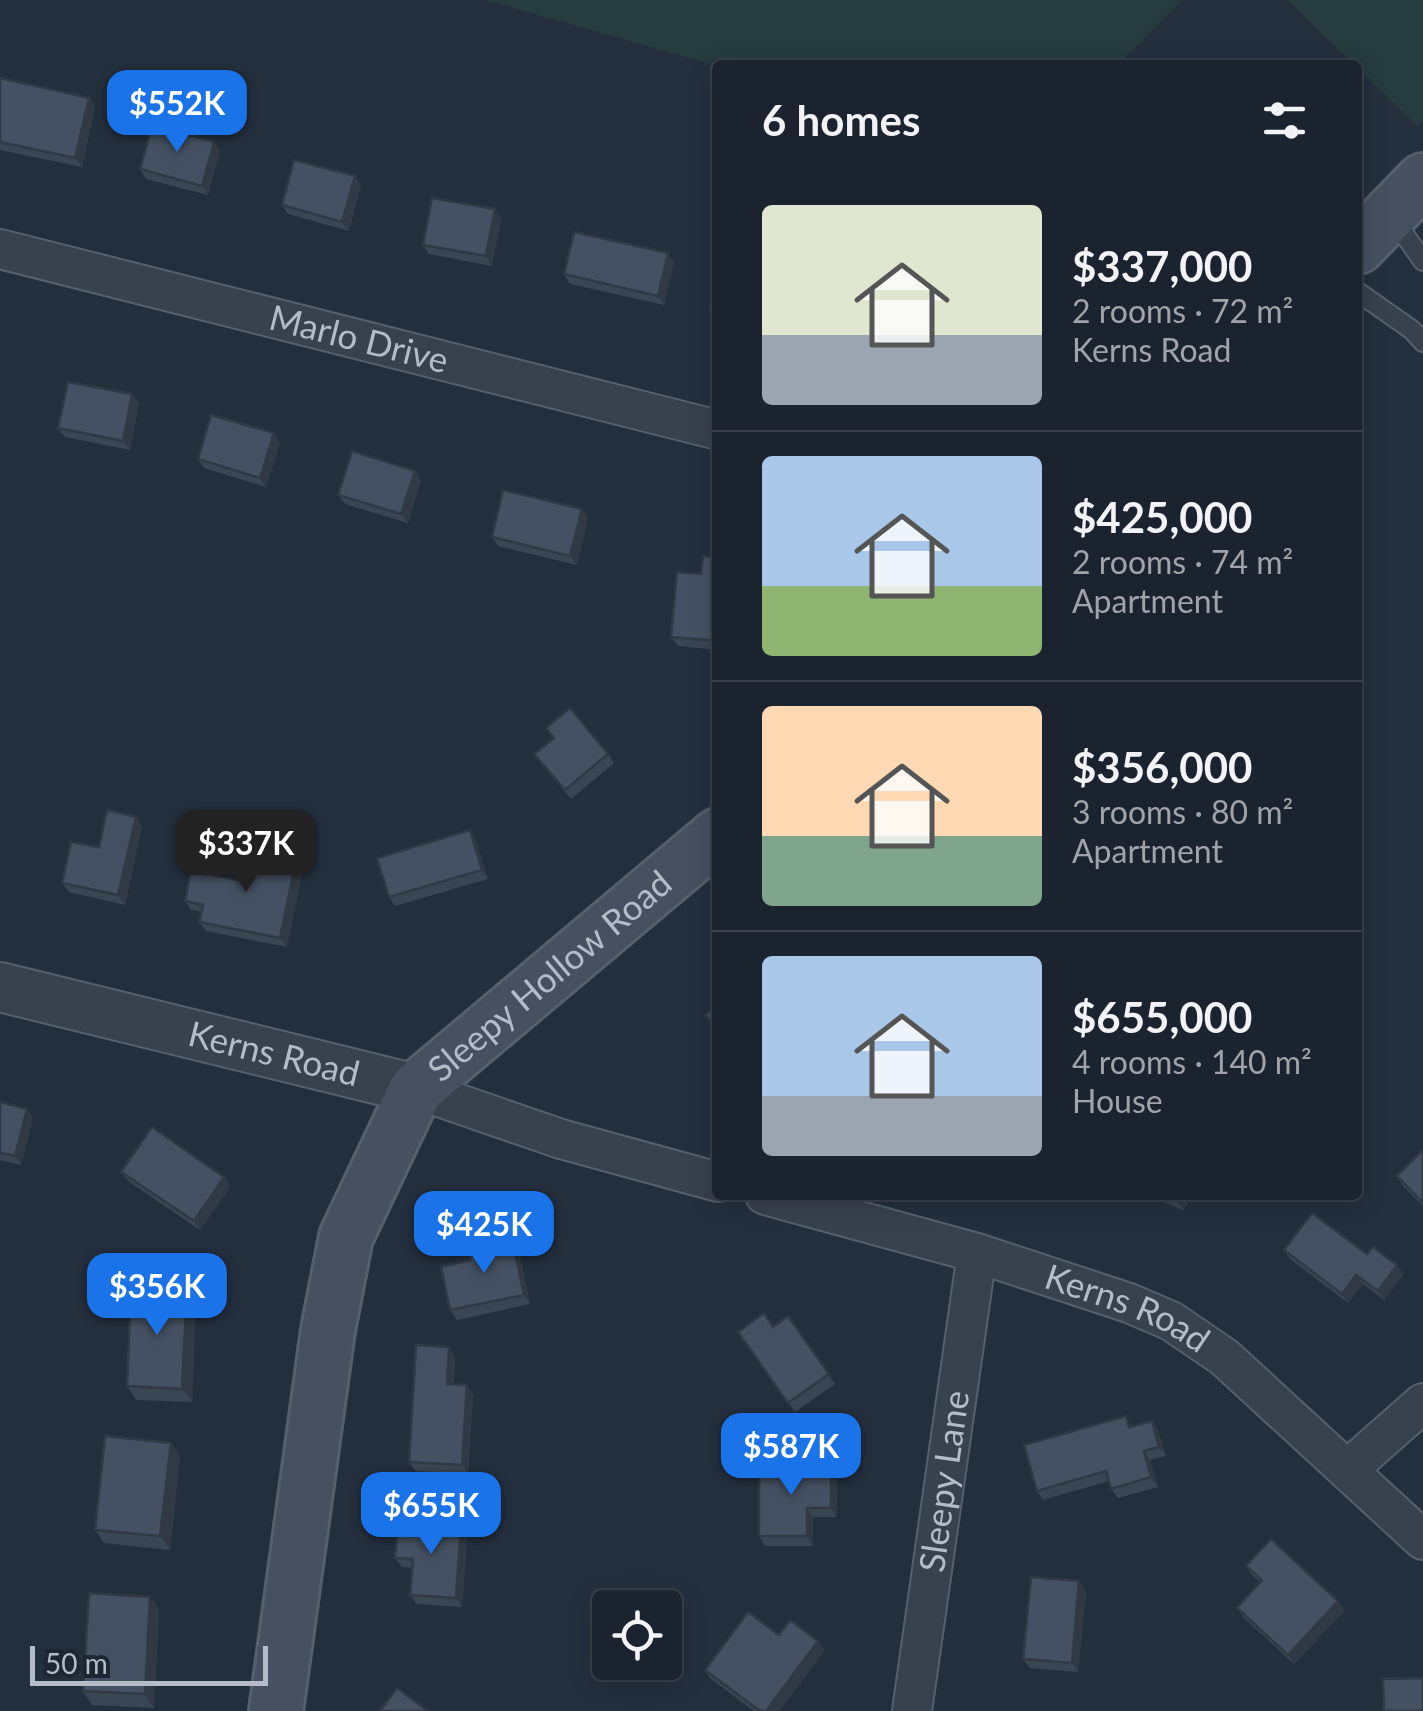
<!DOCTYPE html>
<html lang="en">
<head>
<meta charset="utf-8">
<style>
	body { margin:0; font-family:Lato,sans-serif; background:#242b36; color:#f1f3f6; height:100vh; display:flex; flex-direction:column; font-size:38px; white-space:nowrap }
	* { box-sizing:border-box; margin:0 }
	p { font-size:32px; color:#a0a4aa }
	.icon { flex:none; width:55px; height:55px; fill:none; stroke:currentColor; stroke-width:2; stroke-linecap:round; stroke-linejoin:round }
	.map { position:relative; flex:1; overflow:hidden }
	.details { position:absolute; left:712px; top:60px; width:650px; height:1140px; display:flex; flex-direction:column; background:#1b232e; border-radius:10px; box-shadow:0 5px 25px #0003,0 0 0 2px #39404a }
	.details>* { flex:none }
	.fabs { position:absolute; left:592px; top:1590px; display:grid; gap:20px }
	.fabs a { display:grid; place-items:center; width:90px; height:90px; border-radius:10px; background:#1b232e; box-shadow:0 5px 25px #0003,0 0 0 2px #39404a; font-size:50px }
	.scale { position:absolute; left:30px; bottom:25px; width:238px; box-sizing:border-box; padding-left:10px; border:5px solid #b4bcc9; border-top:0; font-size:28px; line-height:35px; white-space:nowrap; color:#b4bcc9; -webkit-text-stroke:8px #1d2633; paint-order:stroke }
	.price { position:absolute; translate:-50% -85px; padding:0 22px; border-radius:20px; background:#1a73e8; color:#fff; font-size:32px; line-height:65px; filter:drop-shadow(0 2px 5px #0008) }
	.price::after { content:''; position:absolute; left:50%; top:60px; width:30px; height:22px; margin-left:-15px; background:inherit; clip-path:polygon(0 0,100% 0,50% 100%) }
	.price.selected { background:#222; color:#fff }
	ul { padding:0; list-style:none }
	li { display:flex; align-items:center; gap:30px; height:250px; padding:0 50px }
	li+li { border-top:2px solid #39404a }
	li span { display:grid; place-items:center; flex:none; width:280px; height:200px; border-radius:10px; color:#555 }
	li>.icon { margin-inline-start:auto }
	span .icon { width:120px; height:120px; fill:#fffc; stroke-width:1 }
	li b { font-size:42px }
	h2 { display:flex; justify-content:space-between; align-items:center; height:120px; padding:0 50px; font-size:42px }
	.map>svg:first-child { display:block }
	.green { fill:#263c3f }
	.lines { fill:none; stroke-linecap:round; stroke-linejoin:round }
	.service-casing { stroke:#565f6c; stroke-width:22 }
	.minor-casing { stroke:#565f6c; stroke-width:42 }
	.tertiary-casing { stroke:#565f6c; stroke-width:52 }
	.secondary-casing { stroke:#565f6c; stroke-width:58 }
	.service { stroke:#38414e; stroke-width:18 }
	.minor { stroke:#38414e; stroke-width:38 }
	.tertiary { stroke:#38414e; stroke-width:48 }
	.secondary { stroke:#465061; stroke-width:52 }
	.wall { fill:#3b4654 }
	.shaded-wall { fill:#303945 }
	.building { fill:#455162; stroke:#303945; stroke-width:2.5 }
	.labels { text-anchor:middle; stroke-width:8; stroke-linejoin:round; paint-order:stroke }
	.street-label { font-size:35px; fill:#b4bcc9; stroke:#1d2633 }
</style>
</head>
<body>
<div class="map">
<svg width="1423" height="1711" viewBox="0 0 1423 1711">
	<rect width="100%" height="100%" fill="#242f3e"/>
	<g class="green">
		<path d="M485,0H1182L1117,65L717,66Z"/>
		<path d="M1288,0H1423V121L1418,127Z"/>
	</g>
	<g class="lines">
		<defs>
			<g id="service">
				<path d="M1392,217L1423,261"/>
				<path d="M1358,292L1412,330L1423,342"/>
			</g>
			<g id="minor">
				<path id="s1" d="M0,249L718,430"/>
				<path d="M416,1089L561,1139L718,1182"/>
				<path id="s2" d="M765,1195L977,1253L1129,1303L1171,1321L1224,1357L1423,1540"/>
				<path d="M1347,1470L1423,1403"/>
				<path id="s3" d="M912,1711L977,1253"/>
			</g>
			<g id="tertiary">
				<path id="s4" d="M0,987L416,1089"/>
			</g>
			<g id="secondary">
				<path d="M1358,247L1423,180"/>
				<path id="s5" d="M276,1711L328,1330L346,1237L416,1089L718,835"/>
			</g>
		</defs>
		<use href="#service" class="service-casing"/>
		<use href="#minor" class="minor-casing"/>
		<use href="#tertiary" class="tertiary-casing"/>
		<use href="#secondary" class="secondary-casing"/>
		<use href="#service" class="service"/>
		<use href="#minor" class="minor"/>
		<use href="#tertiary" class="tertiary"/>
		<use href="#secondary" class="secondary"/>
	</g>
	<g class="wall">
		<path d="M0,78L89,98L95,107L82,167L0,150Z"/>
		<path d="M214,142L220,151L208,195L146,179L140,169Z"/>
		<path d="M355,176L361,185L349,231L288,214L282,205Z"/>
		<path d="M495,209L501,219L492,266L429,254L423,245Z"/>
		<path d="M674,262L664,305L570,284L564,274Z"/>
		<path d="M132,394L139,404L130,450L65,437L58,428Z"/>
		<path d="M280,443L266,487L204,468L198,459Z"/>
		<path d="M415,471L421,480L408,523L345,504L338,495Z"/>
		<path d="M588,518L577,565L498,546L492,537Z"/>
		<path d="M718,558V650L678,646L671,637Z"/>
		<path d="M546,728L608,754L614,763L571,799L534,754L554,738Z"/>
		<path d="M136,817L142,826L125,905L69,892L62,883L99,847Z"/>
		<path d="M476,840L488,879L395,906L389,897Z"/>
		<path d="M303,869L287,947L206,931L199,922L201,912L191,910L185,901L237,880Z"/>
		<path d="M0,1102L27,1109L33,1118L21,1165L0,1160Z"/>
		<path d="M1423,1150V1206L1403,1186L1397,1176Z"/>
		<path d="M121,1172L231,1186L200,1230L128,1181Z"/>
		<path d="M1149,1195H1191L1184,1211Z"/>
		<path d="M518,1247L530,1304L457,1320L450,1310L470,1260Z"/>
		<path d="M1284,1250L1367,1254L1404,1274L1384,1300L1363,1284L1348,1303L1290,1259Z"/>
		<path d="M187,1289L196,1302L192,1402L136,1400L127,1386Z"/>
		<path d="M788,1316L835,1384L795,1412L738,1332L773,1327Z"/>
		<path d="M455,1356L454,1384L473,1394L468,1474L415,1471L409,1462Z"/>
		<path d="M1152,1421L1158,1430L1166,1456L1150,1460L1158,1487L1118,1498L1111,1489L1109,1481L1043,1500L1037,1491L1133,1426Z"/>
		<path d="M171,1443L180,1456L170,1550L104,1543L95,1530Z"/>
		<path d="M831,1467L837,1476V1517H813V1546H765L759,1536Z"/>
		<path d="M467,1535L462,1607L417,1604L410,1595L412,1568L402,1567L395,1558Z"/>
		<path d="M1246,1566L1338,1601L1345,1610L1294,1664L1243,1617L1237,1608L1261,1582L1252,1575Z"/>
		<path d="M1086,1591L1078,1672L1030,1668L1023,1659Z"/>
		<path d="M150,1597L159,1610L154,1708L92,1705L83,1691Z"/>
		<path d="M779,1635L818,1641L825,1650L779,1711H754L711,1679L705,1670Z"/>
	</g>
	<g class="shaded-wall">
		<path d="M89,98L95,107L82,167L75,158Z"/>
		<path d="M214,142L220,151L208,195L202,186Z"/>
		<path d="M355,176L361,185L349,231L342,222Z"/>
		<path d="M495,209L501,219L492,266L486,256Z"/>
		<path d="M668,253L674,262L664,305L658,296Z"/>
		<path d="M132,394L139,404L130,450L123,441Z"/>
		<path d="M274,433L280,443L266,487L260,478Z"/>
		<path d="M415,471L421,480L408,523L401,514Z"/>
		<path d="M582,509L588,518L577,565L570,556Z"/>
		<path d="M136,817L142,826L125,905L118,895Z"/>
		<path d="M470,830L476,840L488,879L482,870Z"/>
		<path d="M296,860L303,869L287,947L280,938Z"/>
		<path d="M27,1109L33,1118L21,1165L15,1156Z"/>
		<path d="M224,1177L231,1186L200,1230L194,1221Z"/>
		<path d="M1181,1195H1191L1184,1211L1178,1202Z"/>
		<path d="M512,1238L518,1247L530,1304L524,1295Z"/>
		<path d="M1397,1265L1404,1274L1384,1300L1378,1291Z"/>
		<path d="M1356,1275L1363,1284L1348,1303L1342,1294Z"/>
		<path d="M187,1289L196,1302L192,1402L182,1389Z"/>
		<path d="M449,1347L455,1356L453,1393L447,1384Z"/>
		<path d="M467,1385L473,1394L468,1474L462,1465Z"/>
		<path d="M1152,1421L1158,1430L1166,1456L1159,1447Z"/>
		<path d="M171,1443L180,1456L170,1550L160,1536Z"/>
		<path d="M1144,1451L1150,1460L1158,1487L1151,1477Z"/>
		<path d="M831,1467L837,1476V1517L831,1508Z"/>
		<path d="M807,1508L813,1517V1546L807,1536Z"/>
		<path d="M461,1525L467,1535L462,1607L456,1598Z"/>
		<path d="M1079,1581L1086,1591L1078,1672L1072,1663Z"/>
		<path d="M150,1597L159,1610L154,1708L145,1694Z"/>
		<path d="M1338,1601L1345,1610L1294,1664L1288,1655Z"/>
		<path d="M818,1641L825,1650L779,1711H766Z"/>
	</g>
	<g class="building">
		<path d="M0,78L89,98L75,158L0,142Z"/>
		<path d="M152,125L214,142L202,186L140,169Z"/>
		<path d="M294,160L355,176L342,222L282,205Z"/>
		<path d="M432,198L495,209L486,256L423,245Z"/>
		<path d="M574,232L668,253L658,296L564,274Z"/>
		<path d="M718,289V311L710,307Z"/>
		<path d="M68,382L132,394L123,441L58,428Z"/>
		<path d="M211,415L274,433L260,478L198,459Z"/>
		<path d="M352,451L415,471L401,514L338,495Z"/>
		<path d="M503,490L582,509L570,556L492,537Z"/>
		<path d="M703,556L718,558V641L671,637L677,572L701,574Z"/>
		<path d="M570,708L608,754L565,790L534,754L554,738L546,728Z"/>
		<path d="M107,810L136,817L118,895L62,883L71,842L99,847Z"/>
		<path d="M470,830L482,870L389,897L377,858Z"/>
		<path d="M243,848L296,860L280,938L199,922L203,905L185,901L191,871L237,880Z"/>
		<path d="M718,1003V1029L705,1015Z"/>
		<path d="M0,1102L27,1109L15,1156L0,1153Z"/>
		<path d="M152,1127L224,1177L194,1221L121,1172Z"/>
		<path d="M1423,1150V1203L1397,1176Z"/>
		<path d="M1163,1195H1181L1178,1202Z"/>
		<path d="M1312,1213L1367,1254L1373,1247L1397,1265L1378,1291L1356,1275L1342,1294L1284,1250Z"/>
		<path d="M512,1238L524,1295L450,1310L441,1267L470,1260L468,1248Z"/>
		<path d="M131,1287L187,1289L182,1389L127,1386Z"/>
		<path d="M764,1313L773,1327L788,1316L829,1374L788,1403L738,1332Z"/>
		<path d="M416,1345L449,1347L447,1384L467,1385L462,1465L409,1462Z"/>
		<path d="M1126,1416L1129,1427L1152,1421L1159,1447L1144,1451L1151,1477L1111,1489L1106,1471L1037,1491L1024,1445Z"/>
		<path d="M105,1436L171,1443L160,1536L95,1530Z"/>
		<path d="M759,1467H831V1508H807V1536H759Z"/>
		<path d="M398,1521L461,1525L456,1598L410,1595L413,1559L395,1558Z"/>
		<path d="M1271,1539L1338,1601L1288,1655L1237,1608L1262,1580L1246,1566Z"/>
		<path d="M1031,1577L1079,1581L1072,1663L1023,1659Z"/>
		<path d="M89,1593L150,1597L145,1694L83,1691Z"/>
		<path d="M748,1612L779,1635L790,1620L818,1641L766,1711H760L705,1670Z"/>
		<path d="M1423,1678V1711H1384L1383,1679Z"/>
		<path d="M397,1688L428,1711H380Z"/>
	</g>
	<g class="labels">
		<g class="street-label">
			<text dy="12" stroke="none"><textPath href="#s1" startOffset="370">Marlo Drive</textPath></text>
			<text dy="12" stroke="none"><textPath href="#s5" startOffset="818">Sleepy Hollow Road</textPath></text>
			<text dy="12" stroke="none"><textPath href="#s4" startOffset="282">Kerns Road</textPath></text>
			<text dy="12" stroke="none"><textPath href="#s2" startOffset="380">Kerns Road</textPath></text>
			<text dy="12" stroke="none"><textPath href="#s3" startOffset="232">Sleepy Lane</textPath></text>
		</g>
	</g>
</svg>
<div class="fabs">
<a><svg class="icon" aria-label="locate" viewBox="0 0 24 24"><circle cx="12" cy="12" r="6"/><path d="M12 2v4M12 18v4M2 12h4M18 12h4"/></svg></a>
</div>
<div class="scale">50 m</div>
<b class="price" style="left:177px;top:155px">$552K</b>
<b class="price selected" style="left:246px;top:895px">$337K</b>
<b class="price" style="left:484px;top:1276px">$425K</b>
<b class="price" style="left:157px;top:1338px">$356K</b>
<b class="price" style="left:791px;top:1498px">$587K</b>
<b class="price" style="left:431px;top:1557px">$655K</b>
<section class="details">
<h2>6 homes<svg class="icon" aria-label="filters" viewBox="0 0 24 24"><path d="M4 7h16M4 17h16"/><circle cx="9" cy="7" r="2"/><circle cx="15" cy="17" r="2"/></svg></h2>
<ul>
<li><span style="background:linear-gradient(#dfe7d0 65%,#9aa5b1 0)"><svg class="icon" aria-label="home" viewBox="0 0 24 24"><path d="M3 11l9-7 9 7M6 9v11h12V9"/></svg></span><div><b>$337,000</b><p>2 rooms · 72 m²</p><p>Kerns Road</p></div></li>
<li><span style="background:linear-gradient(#a9c7e8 65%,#8fb573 0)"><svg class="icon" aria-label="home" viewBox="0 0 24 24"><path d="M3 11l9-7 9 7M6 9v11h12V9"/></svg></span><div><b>$425,000</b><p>2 rooms · 74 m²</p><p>Apartment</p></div></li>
<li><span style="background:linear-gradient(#ffd9b3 65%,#7fa58c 0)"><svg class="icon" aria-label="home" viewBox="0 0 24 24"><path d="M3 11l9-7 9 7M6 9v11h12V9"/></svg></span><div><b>$356,000</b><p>3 rooms · 80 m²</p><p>Apartment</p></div></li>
<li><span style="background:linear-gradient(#a9c7e8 70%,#9aa5b1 0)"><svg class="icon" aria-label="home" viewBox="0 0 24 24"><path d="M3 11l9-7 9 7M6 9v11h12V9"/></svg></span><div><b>$655,000</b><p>4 rooms · 140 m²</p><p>House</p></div></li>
</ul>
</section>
</div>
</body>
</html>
